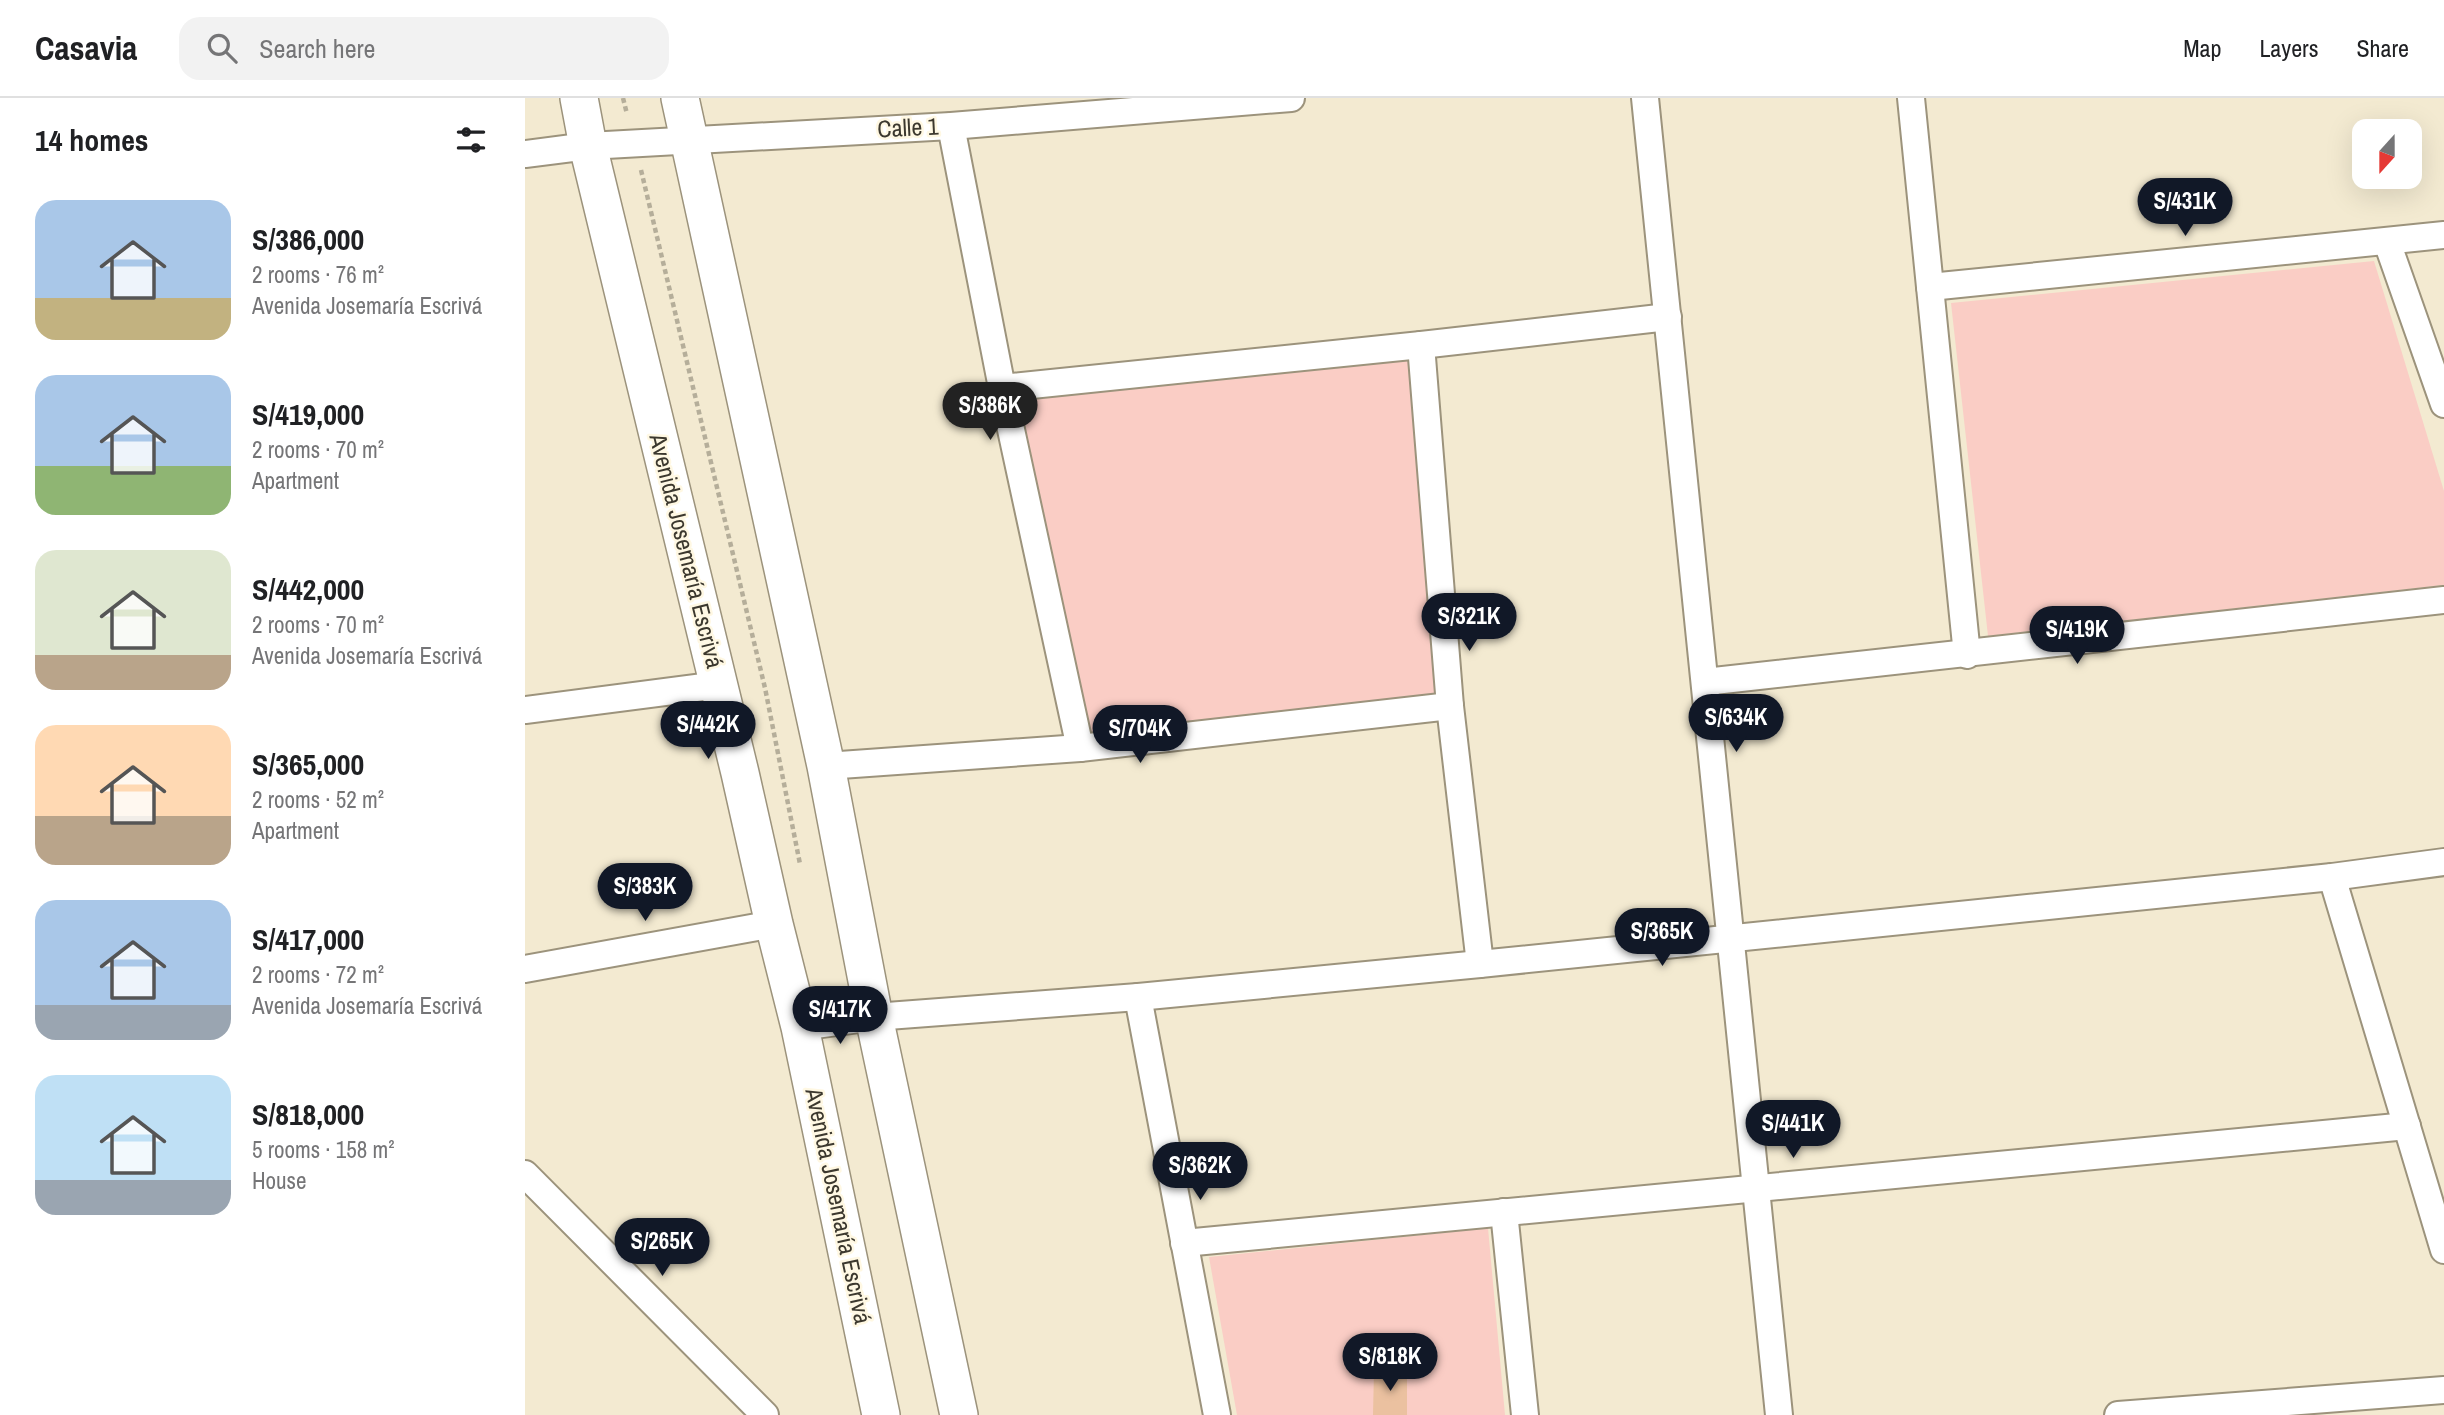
<!DOCTYPE html>
<html lang="en">
<head>
<meta charset="utf-8">
<style>
	body { margin:0; font-family:"Archivo Narrow",sans-serif; background:#f2f2f2; color:#202124; height:100vh; display:flex; flex-direction:column; font-size:26px; white-space:nowrap }
	* { box-sizing:border-box; margin:0 }
	p { font-size:23px; color:#757577 }
	.icon { flex:none; width:38px; height:38px; fill:none; stroke:currentColor; stroke-width:2; stroke-linecap:round; stroke-linejoin:round }
	.map { position:relative; flex:1; overflow:hidden }
	.side { display:flex; flex-direction:column; background:#fff; width:525px }
	.side>* { flex:none }
	.needle { width:46px; rotate:201deg }
	.buttons { position:absolute; left:1827px; top:21px; display:grid; gap:14px }
	.buttons a { display:grid; place-items:center; width:70px; height:70px; border-radius:14px; background:#fff; box-shadow:0 7px 28px #0002; font-size:35px }
	.price { position:absolute; translate:-50% -60px; padding:0 16px; border-radius:24px; background:#111827; color:#fff; font-size:23px; line-height:46px; filter:drop-shadow(0 2px 4px #0008) }
	.price::after { content:''; position:absolute; left:50%; top:42px; width:21px; height:16px; margin-left:-10px; background:inherit; clip-path:polygon(0 0,100% 0,50% 100%) }
	.price.on { background:#222; color:#fff }
	ul { padding:0; list-style:none }
	li { display:flex; align-items:center; gap:21px; height:175px; padding:0 35px }
	li span { display:grid; place-items:center; flex:none; width:196px; height:140px; border-radius:21px; color:#555 }
	li>.icon { margin-inline-start:auto }
	span .icon { width:84px; height:84px; fill:#fffc; stroke-width:1 }
	li b { font-size:30px }
	h2 { display:flex; justify-content:space-between; align-items:center; height:84px; padding:0 35px; font-size:30px }
	header { display:flex; align-items:center; gap:42px; box-sizing:border-box; height:98px; padding:0 35px; background:#fff; border-bottom:2px solid #e0e0e0 }
	header strong { font-size:33px }
	nav { display:flex; gap:38px; margin-inline-start:auto; font-size:24px }
	.search { width:490px; height:63px; background:#f2f2f2; display:flex; align-items:center; gap:18px; box-sizing:border-box; padding:0 24px; border-radius:21px; color:#757577; font-size:26px }
	main { display:flex; flex:1; min-height:0 }
	.map>svg:first-child { display:block }
	.green { fill:#facdc5 }
	.building { fill:#ebc1a0 }
	.lines { fill:none; stroke-linecap:round; stroke-linejoin:round }
	.street-casing { stroke:#9c937c; stroke-width:30 }
	.secondary-casing { stroke:#9c937c; stroke-width:40 }
	.path { stroke:#b5ae9a; stroke-width:4.5; stroke-dasharray:5 3.5; stroke-linecap:butt }
	.street { stroke:#fff; stroke-width:26 }
	.secondary { stroke:#fff; stroke-width:37 }
	.labels { text-anchor:middle; stroke-width:5; stroke-linejoin:round; paint-order:stroke }
	.street-label { font-size:24px; fill:#3c382e; stroke:#fff8e3 }
</style>
</head>
<body>
<header>
<strong>Casavia</strong>
<div class="search"><svg class="icon" aria-label="search" viewBox="0 0 24 24"><circle cx="10" cy="10" r="6"/><path d="M15 15l6 6"/></svg>Search here</div>
<nav><a>Map</a><a>Layers</a><a>Share</a></nav>
</header>
<main>
<section class="side">
<h2>14 homes<svg class="icon" aria-label="filters" viewBox="0 0 24 24"><path d="M4 7h16M4 17h16"/><circle cx="9" cy="7" r="2"/><circle cx="15" cy="17" r="2"/></svg></h2>
<ul>
<li><span style="background:linear-gradient(#a9c7e8 70%,#c2b280 0)"><svg class="icon" aria-label="home" viewBox="0 0 24 24"><path d="M3 11l9-7 9 7M6 9v11h12V9"/></svg></span><div><b>S/386,000</b><p>2 rooms · 76 m²</p><p>Avenida Josemaría Escrivá</p></div></li>
<li><span style="background:linear-gradient(#a9c7e8 65%,#8fb573 0)"><svg class="icon" aria-label="home" viewBox="0 0 24 24"><path d="M3 11l9-7 9 7M6 9v11h12V9"/></svg></span><div><b>S/419,000</b><p>2 rooms · 70 m²</p><p>Apartment</p></div></li>
<li><span style="background:linear-gradient(#dfe7d0 75%,#b9a48a 0)"><svg class="icon" aria-label="home" viewBox="0 0 24 24"><path d="M3 11l9-7 9 7M6 9v11h12V9"/></svg></span><div><b>S/442,000</b><p>2 rooms · 70 m²</p><p>Avenida Josemaría Escrivá</p></div></li>
<li><span style="background:linear-gradient(#ffd9b3 65%,#b9a48a 0)"><svg class="icon" aria-label="home" viewBox="0 0 24 24"><path d="M3 11l9-7 9 7M6 9v11h12V9"/></svg></span><div><b>S/365,000</b><p>2 rooms · 52 m²</p><p>Apartment</p></div></li>
<li><span style="background:linear-gradient(#a9c7e8 75%,#9aa5b1 0)"><svg class="icon" aria-label="home" viewBox="0 0 24 24"><path d="M3 11l9-7 9 7M6 9v11h12V9"/></svg></span><div><b>S/417,000</b><p>2 rooms · 72 m²</p><p>Avenida Josemaría Escrivá</p></div></li>
<li><span style="background:linear-gradient(#bfe0f5 75%,#9aa5b1 0)"><svg class="icon" aria-label="home" viewBox="0 0 24 24"><path d="M3 11l9-7 9 7M6 9v11h12V9"/></svg></span><div><b>S/818,000</b><p>5 rooms · 158 m²</p><p>House</p></div></li>
</ul>
</section>
<div class="map">
<svg width="1919" height="1317" viewBox="0 0 1919 1317">
	<rect width="100%" height="100%" fill="#f3ead1"/>
	<g class="green">
		<path d="M1849,163L1919,393V487L1463,538L1426,205Z"/>
		<path d="M896,247L925,608L555,650L477,290Z"/>
		<path d="M963,1130L980,1317H712L684,1159Z"/>
	</g>
	<path class="building" d="M849,1272H882V1317H848Z"/>
	<g class="lines">
		<defs>
			<g id="street">
				<path d="M1120,0L1254,1317"/>
				<path d="M1386,0L1442,557"/>
				<path d="M426,28L477,290L555,650"/>
				<path d="M0,56L63,48L426,28L766,0"/>
				<path d="M1862,144L1919,306"/>
				<path d="M1405,189L1919,137"/>
				<path d="M896,247L925,608L955,866"/>
				<path d="M477,290L896,247L1143,219"/>
				<path d="M1180,584L1919,502"/>
				<path d="M0,612L194,587"/>
				<path d="M301,668L555,650L925,608"/>
				<path d="M1807,779L1919,1152"/>
				<path d="M0,871L249,826"/>
				<path d="M613,899L692,1317"/>
				<path d="M275,929L349,919L613,899L955,866L1807,779L1919,764"/>
				<path d="M0,1076L240,1317"/>
				<path d="M979,1114L1000,1317"/>
				<path d="M659,1145L1882,1028"/>
				<path d="M1593,1317L1919,1292"/>
			</g>
			<g id="secondary">
				<path d="M54,0L63,48L215,675L249,826L275,929L356,1317"/>
				<path d="M155,0L301,668L349,919L434,1317"/>
			</g>
		</defs>
		<use href="#street" class="street-casing"/>
		<use href="#secondary" class="secondary-casing"/>
		<g class="path">
			<path d="M98,0L102,16"/>
			<path d="M116,72L240,590L275,766"/>
		</g>
		<use href="#street" class="street"/>
		<use href="#secondary" class="secondary"/>
	</g>
	<g class="labels">
		<g class="street-label">
			<text transform="translate(383 30) rotate(-3)" y="8">Calle 1</text>
			<text transform="translate(161 453) rotate(76)" y="8">Avenida Josemaría Escrivá</text>
			<text transform="translate(313 1108) rotate(78)" y="8">Avenida Josemaría Escrivá</text>
		</g>
	</g>
</svg>
<div class="buttons">
<a><svg class="needle" viewBox="-14 -14 28 28"><path d="M0-13l5 13h-10z" fill="#e53935"/><path d="M0 13l5-13h-10z" fill="#757577"/></svg></a>
</div>
<b class="price" style="left:1660px;top:140px">S/431K</b>
<b class="price on" style="left:465px;top:344px">S/386K</b>
<b class="price" style="left:944px;top:555px">S/321K</b>
<b class="price" style="left:1552px;top:568px">S/419K</b>
<b class="price" style="left:1211px;top:656px">S/634K</b>
<b class="price" style="left:183px;top:663px">S/442K</b>
<b class="price" style="left:615px;top:667px">S/704K</b>
<b class="price" style="left:120px;top:825px">S/383K</b>
<b class="price" style="left:1137px;top:870px">S/365K</b>
<b class="price" style="left:315px;top:948px">S/417K</b>
<b class="price" style="left:1268px;top:1062px">S/441K</b>
<b class="price" style="left:675px;top:1104px">S/362K</b>
<b class="price" style="left:137px;top:1180px">S/265K</b>
<b class="price" style="left:865px;top:1295px">S/818K</b>
</div>
</main>
</body>
</html>
